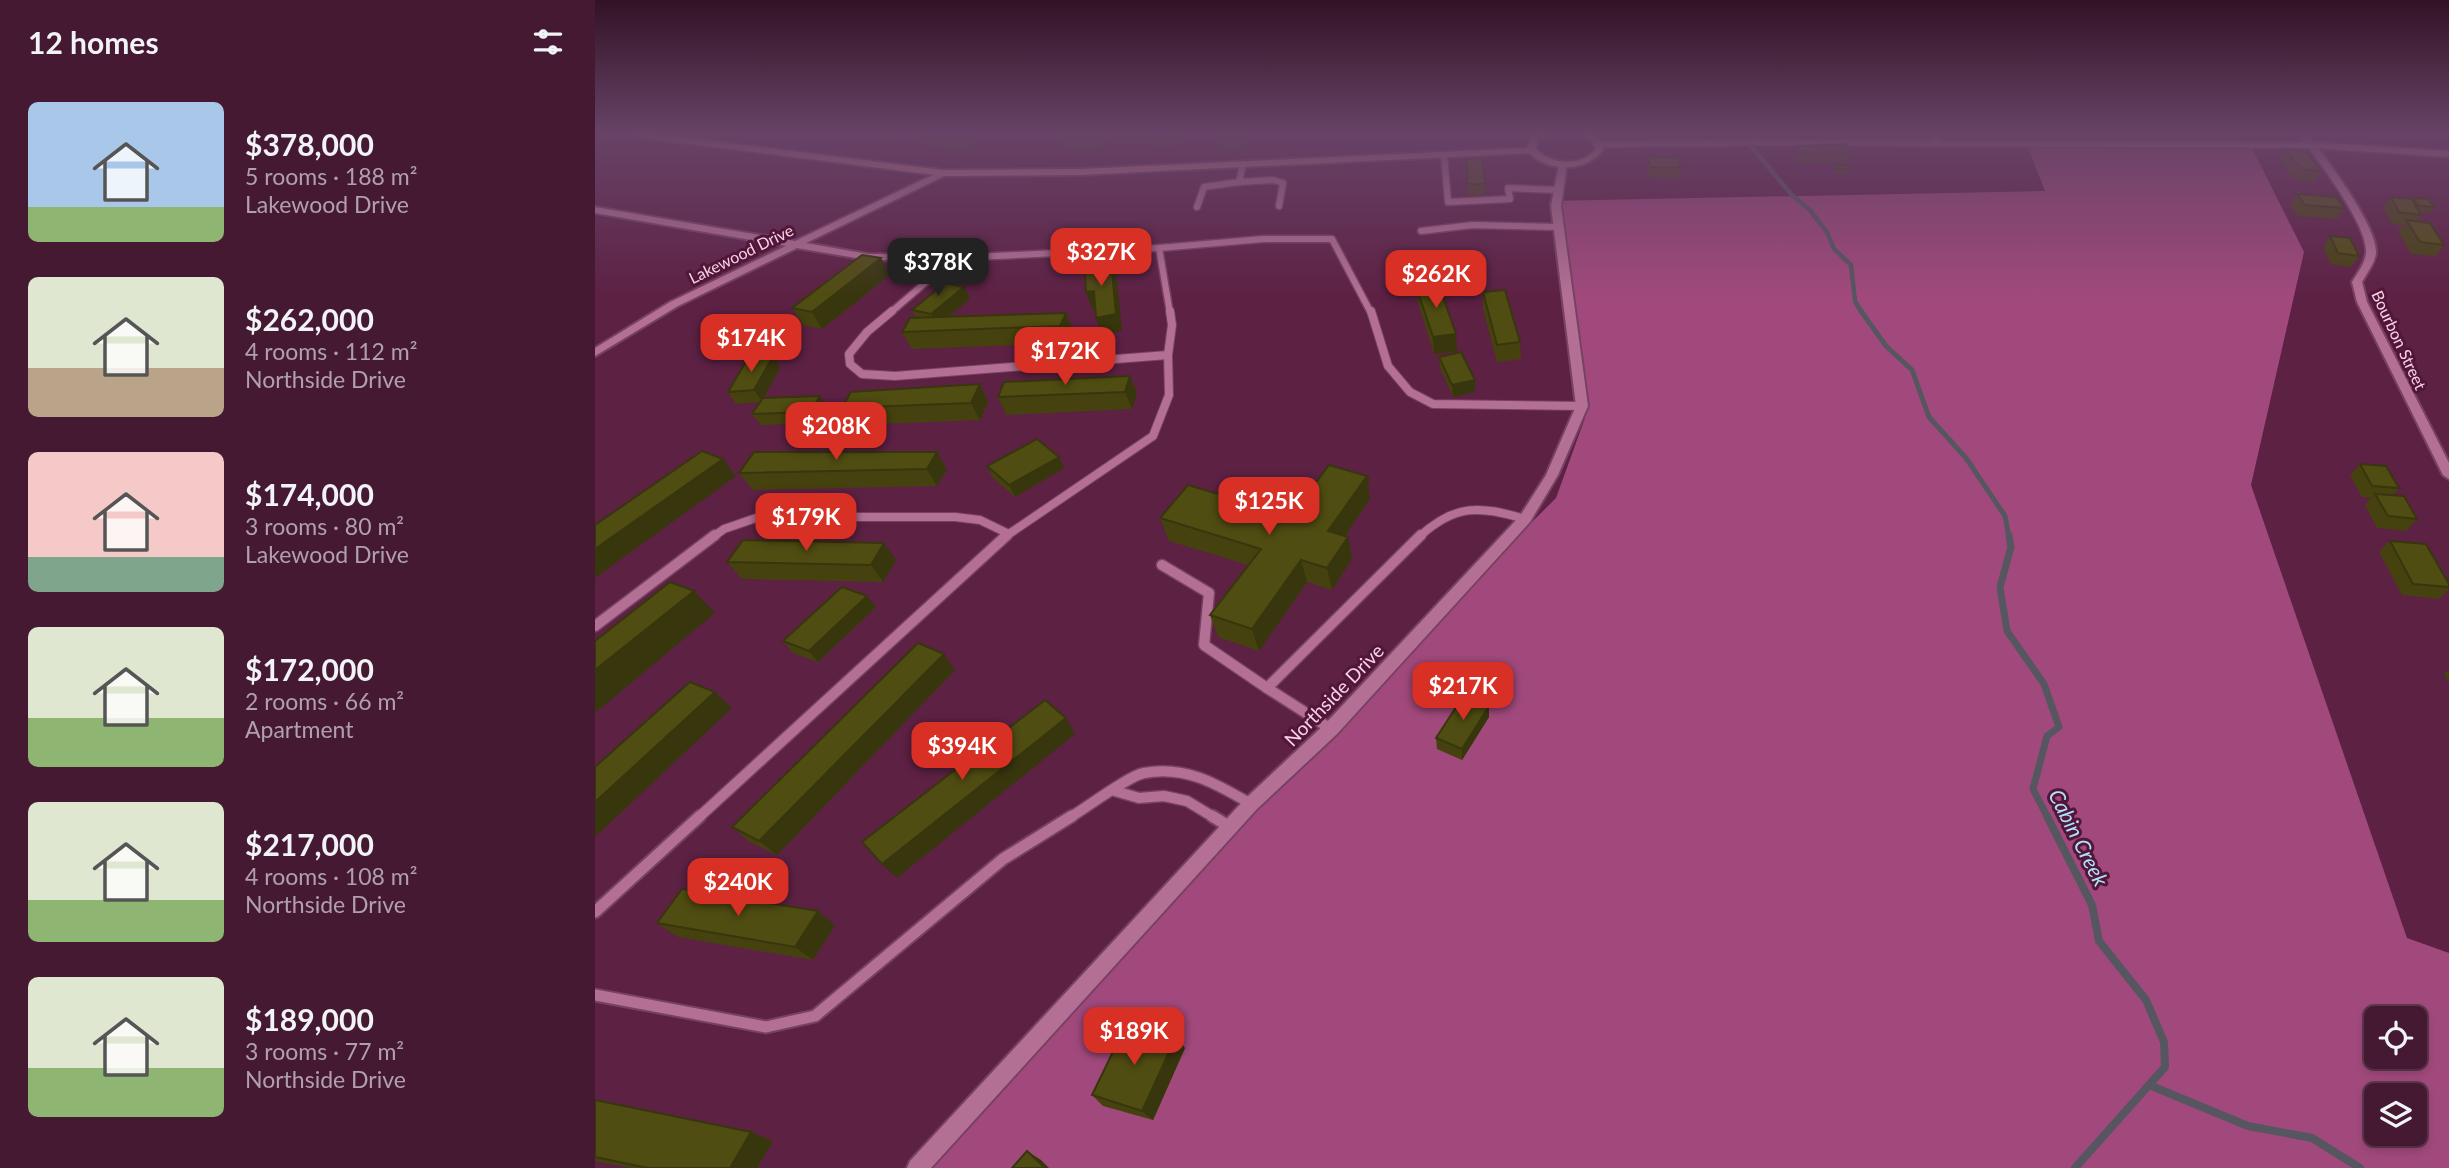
<!DOCTYPE html>
<html lang="en">
<head>
<meta charset="utf-8">
<style>
	body { margin:0; font-family:Lato,sans-serif; background:#4d223b; color:#f1f3f6; height:100vh; display:flex; flex-direction:column; font-size:26px; white-space:nowrap }
	* { box-sizing:border-box; margin:0 }
	p { font-size:23px; color:#b0a0ac }
	.icon { flex:none; width:38px; height:38px; fill:none; stroke:currentColor; stroke-width:2; stroke-linecap:round; stroke-linejoin:round }
	.map { position:relative; flex:1; overflow:hidden }
	.drawer { display:flex; flex-direction:column; background:#461933; width:595px }
	.drawer>* { flex:none }
	.buttons { position:absolute; left:1769px; top:1006px; display:grid; gap:14px }
	.buttons a { display:grid; place-items:center; width:63px; height:63px; border-radius:10px; background:#461933; box-shadow:0 4px 10px #0003,0 0 0 2px #5e384e; font-size:35px }
	.price { position:absolute; translate:-50% -60px; padding:0 16px; border-radius:14px; background:#d93025; color:#fff; font-size:23px; line-height:46px; filter:drop-shadow(0 2px 4px #0008) }
	.price::after { content:''; position:absolute; left:50%; top:42px; width:21px; height:16px; margin-left:-10px; background:inherit; clip-path:polygon(0 0,100% 0,50% 100%) }
	.price.on { background:#222; color:#fff }
	ul { padding:0; list-style:none }
	li { display:flex; align-items:center; gap:21px; height:175px; padding:0 28px }
	li span { display:grid; place-items:center; flex:none; width:196px; height:140px; border-radius:10px; color:#555 }
	li>.icon { margin-inline-start:auto }
	span .icon { width:84px; height:84px; fill:#fffc; stroke-width:1 }
	li b { font-size:30px }
	h2 { display:flex; justify-content:space-between; align-items:center; height:84px; padding:0 28px; font-size:30px }
	main { display:flex; flex:1; min-height:0 }
	.map>svg:first-child { display:block }
	.forest { fill:#a1497c; fill-rule:evenodd }
	.lines { fill:none; stroke-linecap:round; stroke-linejoin:round }
	.stream-far3 { stroke:#565661; stroke-width:4.5 }
	.stream-far2 { stroke:#565661; stroke-width:5 }
	.stream-far1 { stroke:#565661; stroke-width:7 }
	.stream { stroke:#565661; stroke-width:8 }
	.lane-far3-casing { stroke:#774262; stroke-width:9 }
	.lane-far2-casing { stroke:#774262; stroke-width:10 }
	.lane-far1-casing { stroke:#774262; stroke-width:13 }
	.lane-casing { stroke:#774262; stroke-width:15 }
	.street-casing { stroke:#774262; stroke-width:4 }
	.secondary-casing { stroke:#774262; stroke-width:4 }
	.lane-far3 { stroke:#b47094; stroke-width:6 }
	.lane-far2 { stroke:#b47094; stroke-width:8 }
	.lane-far1 { stroke:#b47094; stroke-width:10 }
	.lane { stroke:#b47094; stroke-width:11 }
	.street { fill:#b47094; fill-rule:evenodd }
	.secondary { fill:#ca7f8b; fill-rule:evenodd }
	.wall { fill:#45420f }
	.shaded-wall { fill:#38360d }
	.building { fill:#504d12; stroke:#38360d; stroke-width:2 }
	.labels { text-anchor:middle; stroke-width:6; stroke-linejoin:round; paint-order:stroke }
	.far-street-label { font-size:16px; fill:#f9d3e5; stroke:#51163a }
	.street-label { font-size:19px; fill:#f9d3e5; stroke:#51163a }
	.water-label { font-size:21px; font-style:italic; fill:#aee3fb; stroke:#51163a }
</style>
</head>
<body>
<main>
<section class="drawer">
<h2>12 homes<svg class="icon" aria-label="filters" viewBox="0 0 24 24"><path d="M4 7h16M4 17h16"/><circle cx="9" cy="7" r="2"/><circle cx="15" cy="17" r="2"/></svg></h2>
<ul>
<li><span style="background:linear-gradient(#a9c7e8 75%,#8fb573 0)"><svg class="icon" aria-label="home" viewBox="0 0 24 24"><path d="M3 11l9-7 9 7M6 9v11h12V9"/></svg></span><div><b>$378,000</b><p>5 rooms · 188 m²</p><p>Lakewood Drive</p></div></li>
<li><span style="background:linear-gradient(#dfe7d0 65%,#b9a48a 0)"><svg class="icon" aria-label="home" viewBox="0 0 24 24"><path d="M3 11l9-7 9 7M6 9v11h12V9"/></svg></span><div><b>$262,000</b><p>4 rooms · 112 m²</p><p>Northside Drive</p></div></li>
<li><span style="background:linear-gradient(#f6c9c9 75%,#7fa58c 0)"><svg class="icon" aria-label="home" viewBox="0 0 24 24"><path d="M3 11l9-7 9 7M6 9v11h12V9"/></svg></span><div><b>$174,000</b><p>3 rooms · 80 m²</p><p>Lakewood Drive</p></div></li>
<li><span style="background:linear-gradient(#dfe7d0 65%,#8fb573 0)"><svg class="icon" aria-label="home" viewBox="0 0 24 24"><path d="M3 11l9-7 9 7M6 9v11h12V9"/></svg></span><div><b>$172,000</b><p>2 rooms · 66 m²</p><p>Apartment</p></div></li>
<li><span style="background:linear-gradient(#dfe7d0 70%,#8fb573 0)"><svg class="icon" aria-label="home" viewBox="0 0 24 24"><path d="M3 11l9-7 9 7M6 9v11h12V9"/></svg></span><div><b>$217,000</b><p>4 rooms · 108 m²</p><p>Northside Drive</p></div></li>
<li><span style="background:linear-gradient(#dfe7d0 65%,#8fb573 0)"><svg class="icon" aria-label="home" viewBox="0 0 24 24"><path d="M3 11l9-7 9 7M6 9v11h12V9"/></svg></span><div><b>$189,000</b><p>3 rooms · 77 m²</p><p>Northside Drive</p></div></li>
</ul>
</section>
<div class="map">
<svg width="1854" height="1168" viewBox="0 0 1854 1168">
	<rect width="100%" height="100%" fill="#5d2144"/>
	<path class="forest" d="M1429,138L1653,140L1709,252L1656,485L1812,938L1854,953V1168H313L659,800L961,498L990,418L954,201L1450,191ZM1782,1018H1820V1057H1782ZM1782,1096H1820V1134H1782Z"/>
	<g class="lines">
		<path class="stream-far3" d="M1144,132L1196,194L1215,210L1232,232L1239,249L1256,265L1260,301L1267,313"/>
		<path class="stream-far2" d="M1266,311L1291,346L1317,370L1334,417L1371,458L1410,516L1414,537"/>
		<path class="stream-far1" d="M1414,535L1416,547L1405,587L1412,631L1449,684L1464,727L1452,736L1438,789L1453,818"/>
		<g class="stream">
			<path d="M1452,816L1497,905L1504,941L1551,1000L1569,1042L1570,1067L1480,1168"/>
			<path d="M1554,1085L1653,1126L1717,1138L1765,1168"/>
		</g>
		<defs>
			<g id="lane-far3">
				<path d="M849,155L853,202L915,199L913,188L963,190"/>
				<path d="M648,164L644,182L678,180L688,183L684,206"/>
				<path d="M602,207L609,187L644,182"/>
				<path d="M826,231L877,225L963,227"/>
				<path d="M564,248L575,313"/>
				<path d="M295,313L359,258L564,248L668,239H737L776,313"/>
			</g>
			<g id="lane-far2">
				<path d="M297,311L272,332L254,354L255,364L267,374L300,376L573,355"/>
				<path d="M776,311L793,366L815,392L838,404L987,406"/>
				<path d="M118,537L129,529L164,517H360L385,520L414,534L558,436L574,395L573,355L577,325L575,311"/>
				<path d="M410,537L414,534"/>
				<path d="M824,537C861,503 885,506 930,519"/>
			</g>
			<g id="lane-far1">
				<path d="M567,565L614,593L609,645L672,688L826,535"/>
				<path d="M0,626L120,535"/>
				<path d="M672,688L736,729"/>
				<path d="M520,791L544,798L569,796L592,801L620,818"/>
				<path d="M103,818L412,535"/>
				<path d="M474,818C491,808 533,776 549,773C590,765 622,784 656,804"/>
			</g>
			<g id="lane">
				<path d="M617,816L635,827"/>
				<path d="M0,912L105,816"/>
				<path d="M0,995L171,1027L220,1016L408,859L477,816"/>
			</g>
			<g id="street">
				<path d="M1333,132H1341L1346,142L1345,144H1339Z"/>
				<path d="M1702,132H1711C1728,154 1783,226 1781,253C1780,263 1772,273 1767,282L1772,302L1854,463V479L1848,475L1762,302L1757,282C1762,273 1770,264 1771,253C1774,225 1719,155 1702,132Z"/>
				<path d="M1849,132H1854V136Z"/>
				<path d="M1163,139L1166,140V144L1134,146L1130,143L1134,140Z"/>
				<path d="M968,161L972,164L966,206L993,406L963,475L935,522L742,734L662,809L336,1168H312L315,1161L650,799L730,724L925,516L951,475L981,406L956,206L964,164Z"/>
				<path d="M348,170L353,173L351,175L211,243L273,254L359,255L363,256V260H273L202,248L83,306L0,356V348L75,302L191,246L0,213V207L200,241Z"/>
			</g>
			<g id="secondary">
				<path d="M22,132H46L348,170L485,169L932,148L936,137L949,132H960L943,140L941,149C957,165 986,167 1001,149L997,142L978,132C988,132 1000,133 1006,141L1134,140L1138,143L1134,146L1008,147L1009,149C992,172 955,173 934,153L485,175L348,176L26,135Z"/>
				<path d="M1160,140L1718,142L1854,151V157L1718,148L1163,145L1160,144Z"/>
			</g>
		</defs>
		<use href="#lane-far3" class="lane-far3-casing"/>
		<use href="#lane-far2" class="lane-far2-casing"/>
		<use href="#lane-far1" class="lane-far1-casing"/>
		<use href="#lane" class="lane-casing"/>
		<use href="#street" class="street-casing"/>
		<use href="#secondary" class="secondary-casing"/>
		<use href="#lane-far3" class="lane-far3"/>
		<use href="#lane-far2" class="lane-far2"/>
		<use href="#lane-far1" class="lane-far1"/>
		<use href="#lane" class="lane"/>
		<use href="#street" class="street"/>
		<use href="#secondary" class="secondary"/>
	</g>
	<g class="wall">
		<path d="M191,132H217L213,135L192,133Z"/>
		<path d="M232,132H253L249,135L233,133Z"/>
		<path d="M256,132H302L294,139L258,136Z"/>
		<path d="M326,132H383L385,137L372,150L329,144L324,134Z"/>
		<path d="M472,132H509L510,138L507,148L472,150L469,139Z"/>
		<path d="M544,132L546,137L543,144L522,145L520,140Z"/>
		<path d="M627,132H652L647,149L629,150L626,139Z"/>
		<path d="M703,132H729V136L704,138Z"/>
		<path d="M741,132H762V134L741,135Z"/>
		<path d="M779,132H800V133L779,135Z"/>
		<path d="M587,134L583,145L554,146L551,135Z"/>
		<path d="M1202,146L1255,152L1253,162L1204,164L1200,156Z"/>
		<path d="M1691,149L1726,171L1719,182L1699,180L1685,160Z"/>
		<path d="M1053,157L1086,167L1085,178H1054L1052,168Z"/>
		<path d="M871,159L890,184V195H873Z"/>
		<path d="M1241,165L1255,169L1253,175L1240,174L1239,170Z"/>
		<path d="M1702,194L1749,208L1742,219L1703,216L1695,205Z"/>
		<path d="M1796,197L1816,199L1817,198L1840,207L1836,213L1825,212L1826,215L1822,221L1849,245L1840,256L1816,254L1803,231L1808,225L1797,224L1788,208Z"/>
		<path d="M1735,236L1764,256L1756,267L1736,264L1728,247Z"/>
		<path d="M286,258L295,275L227,329L208,325L197,308Z"/>
		<path d="M821,286L862,351L839,354L823,303Z"/>
		<path d="M888,292L925,342L926,359L902,362L888,309Z"/>
		<path d="M375,299L353,317L471,313L478,330L472,343L317,349L307,332L321,318L317,310Z"/>
		<path d="M178,356L185,368L169,398L232,407L223,423L166,425L157,414L166,402L141,404L133,392Z"/>
		<path d="M844,357L880,392L858,397L845,368Z"/>
		<path d="M535,376L542,393L537,409L411,415L403,397Z"/>
		<path d="M385,384L393,402L385,420L258,425L247,408Z"/>
		<path d="M342,452L352,470L342,486L158,490L144,473Z"/>
		<path d="M1765,464L1804,488L1798,495L1822,519L1811,531L1782,528L1770,505L1776,498L1767,497L1755,475Z"/>
		<path d="M392,466L469,468L420,497L398,478Z"/>
		<path d="M774,483L773,485L775,499L750,536L753,537L757,559L737,590L712,582L664,651L623,637L615,615L653,565L574,541L565,518L696,516Z"/>
		<path d="M1795,541L1854,584V589L1844,599L1807,595L1784,552Z"/>
		<path d="M301,560L288,582L147,579L132,562Z"/>
		<path d="M281,607L223,662L198,653L188,641Z"/>
		<path d="M1854,669V684L1849,674Z"/>
		<path d="M360,670L182,855L155,842L137,827Z"/>
		<path d="M894,706V717L867,760L842,749L841,738Z"/>
		<path d="M62,923L240,925L218,960L83,937Z"/>
		<path d="M590,1048L558,1120L508,1106L497,1095Z"/>
		<path d="M0,1100L156,1132L178,1141L162,1168H36L0,1161Z"/>
	</g>
	<g class="shaded-wall">
		<path d="M290,132H302L294,139Z"/>
		<path d="M376,132H383L385,137L372,150L368,140Z"/>
		<path d="M506,132H509L510,138L507,148L504,137Z"/>
		<path d="M544,132L546,137L543,144L542,139Z"/>
		<path d="M581,132H586L587,134L583,145L581,134Z"/>
		<path d="M647,132H652V133L647,149L645,138Z"/>
		<path d="M821,132H834L821,135Z"/>
		<path d="M286,258L295,275L227,329L217,312Z"/>
		<path d="M516,261L522,278L527,331L507,335L501,318Z"/>
		<path d="M369,287L375,299L342,326L336,314Z"/>
		<path d="M499,291L505,308L497,309L491,292Z"/>
		<path d="M471,313L478,330L472,343L465,326Z"/>
		<path d="M861,334L862,351L839,354L838,337Z"/>
		<path d="M178,356L185,368L167,401L159,390Z"/>
		<path d="M535,376L542,393L537,409L530,392Z"/>
		<path d="M880,380V392L858,397L857,385Z"/>
		<path d="M385,384L393,402L385,420L376,403Z"/>
		<path d="M225,396L232,407L223,423L215,412Z"/>
		<path d="M342,452L352,470L342,486L332,469Z"/>
		<path d="M464,457L469,468L420,497L414,485Z"/>
		<path d="M128,459L141,476L0,578V549Z"/>
		<path d="M772,476L774,477V483L773,485L775,499L738,553L733,531Z"/>
		<path d="M753,537L757,559L737,590L732,568Z"/>
		<path d="M289,543L301,560L288,582L276,565Z"/>
		<path d="M706,560L712,582L664,651L657,629Z"/>
		<path d="M99,591L120,613L0,713V670Z"/>
		<path d="M272,596L281,607L223,662L214,651Z"/>
		<path d="M349,654L360,670L182,855L164,841Z"/>
		<path d="M120,692L137,708L0,837V802Z"/>
		<path d="M894,706V717L867,760V749Z"/>
		<path d="M471,718L480,734L302,878L287,864Z"/>
		<path d="M223,911L240,925L218,960L200,947Z"/>
		<path d="M581,1037L590,1048L558,1120L547,1111Z"/>
		<path d="M156,1132L178,1141L162,1168H135Z"/>
		<path d="M432,1151L446,1160L454,1168H450Z"/>
	</g>
	<g class="building">
		<path d="M326,132H376L368,140L324,134Z"/>
		<path d="M472,132H506L504,137L469,139Z"/>
		<path d="M544,132L542,139L520,140L523,133Z"/>
		<path d="M552,132H581V134L551,135Z"/>
		<path d="M627,132H647L645,138L626,139Z"/>
		<path d="M1251,144L1255,152L1206,153L1202,146Z"/>
		<path d="M1691,149L1711,151L1726,171L1706,169Z"/>
		<path d="M1053,157H1084L1086,167H1055Z"/>
		<path d="M887,158L890,184H873L871,159Z"/>
		<path d="M1241,165H1254L1255,169H1242Z"/>
		<path d="M1702,194L1741,197L1749,208L1710,205Z"/>
		<path d="M1796,197L1817,199L1826,215L1804,212Z"/>
		<path d="M1817,198L1833,199L1840,207L1824,206Z"/>
		<path d="M1811,220L1835,223L1849,245L1825,242Z"/>
		<path d="M1735,236L1755,238L1764,256L1743,253Z"/>
		<path d="M267,255L286,258L217,312L197,308Z"/>
		<path d="M516,261L521,314L501,318L499,291L491,292L490,265Z"/>
		<path d="M350,283L369,287L336,314L317,310Z"/>
		<path d="M843,283L861,334L838,337L821,286Z"/>
		<path d="M910,290L925,342L902,345L888,292Z"/>
		<path d="M471,313L465,326L307,332L315,318Z"/>
		<path d="M866,352L880,380L857,385L844,357Z"/>
		<path d="M178,356L159,390L133,392L153,358Z"/>
		<path d="M535,376L530,392L403,397L409,382Z"/>
		<path d="M385,384L376,403L247,408L256,392Z"/>
		<path d="M225,396L215,412L157,414L168,398Z"/>
		<path d="M442,439L464,457L414,485L392,466Z"/>
		<path d="M107,451L128,459L0,549V525Z"/>
		<path d="M159,452H342L332,469L144,473Z"/>
		<path d="M1765,464L1791,466L1804,488L1777,486Z"/>
		<path d="M734,465L772,476L733,531L753,537L732,568L706,560L657,629L615,615L666,549L565,518L593,485L696,516Z"/>
		<path d="M1780,494L1809,496L1822,519L1793,516Z"/>
		<path d="M148,540L289,543L276,565L132,562Z"/>
		<path d="M1795,541L1831,544L1854,584V587L1818,584Z"/>
		<path d="M75,582L99,591L0,670V641Z"/>
		<path d="M247,587L272,596L214,651L188,641Z"/>
		<path d="M323,643L349,654L164,841L137,827Z"/>
		<path d="M95,682L120,692L0,802V767Z"/>
		<path d="M869,695L894,706L867,749L841,738Z"/>
		<path d="M450,700L471,718L287,864L267,842Z"/>
		<path d="M87,889L223,911L200,947L62,923Z"/>
		<path d="M532,1023L581,1037L547,1111L497,1095Z"/>
		<path d="M0,1100L156,1132L135,1168H53L0,1157Z"/>
		<path d="M432,1151L450,1168H417Z"/>
	</g>
	<linearGradient id="sky" x2="0" y2="1"><stop stop-color="#331225"/><stop offset="0.45" stop-color="#674367"/><stop offset="1" stop-color="#674367" stop-opacity="0"/></linearGradient>
	<rect width="1854" height="296" fill="url(#sky)"/>
	<g class="labels">
		<g class="far-street-label">
			<text transform="translate(146 254) rotate(-26)" y="6">Lakewood Drive</text>
			<text transform="translate(1804 340) rotate(65)" y="6">Bourbon Street</text>
		</g>
		<g class="street-label">
			<text transform="translate(739 695) rotate(-46)" y="7">Northside Drive</text>
		</g>
		<g class="water-label">
			<text transform="translate(1483 838) rotate(63)" y="7">Cabin Creek</text>
		</g>
	</g>
</svg>
<div class="buttons">
<a><svg class="icon" aria-label="locate" viewBox="0 0 24 24"><circle cx="12" cy="12" r="6"/><path d="M12 2v4M12 18v4M2 12h4M18 12h4"/></svg></a>
<a><svg class="icon" aria-label="layers" viewBox="0 0 24 24"><path d="M12 4l9 5-9 5-9-5zM3 14l9 5 9-5"/></svg></a>
</div>
<b class="price" style="left:506px;top:288px">$327K</b>
<b class="price on" style="left:343px;top:298px">$378K</b>
<b class="price" style="left:841px;top:310px">$262K</b>
<b class="price" style="left:156px;top:374px">$174K</b>
<b class="price" style="left:470px;top:387px">$172K</b>
<b class="price" style="left:241px;top:462px">$208K</b>
<b class="price" style="left:674px;top:537px">$125K</b>
<b class="price" style="left:211px;top:553px">$179K</b>
<b class="price" style="left:868px;top:722px">$217K</b>
<b class="price" style="left:367px;top:782px">$394K</b>
<b class="price" style="left:143px;top:918px">$240K</b>
<b class="price" style="left:539px;top:1067px">$189K</b>
</div>
</main>
</body>
</html>
